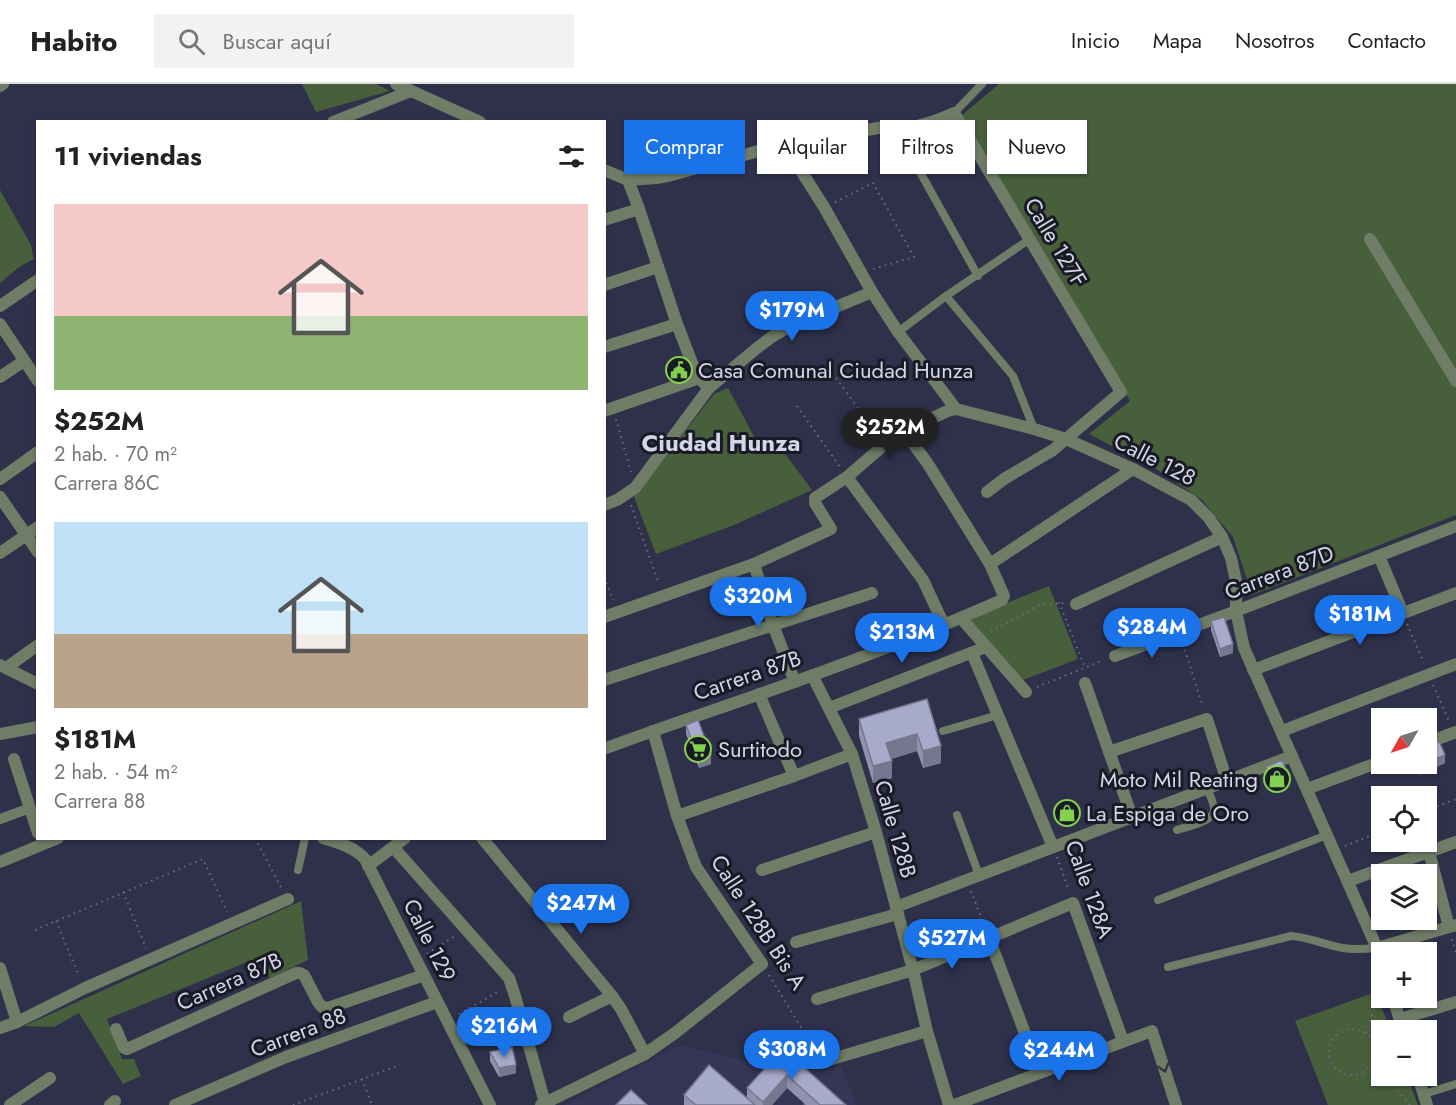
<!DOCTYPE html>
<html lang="es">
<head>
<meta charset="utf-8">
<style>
	body { margin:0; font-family:Jost,sans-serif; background:#f2f2f2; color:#222; height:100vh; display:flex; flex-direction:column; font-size:22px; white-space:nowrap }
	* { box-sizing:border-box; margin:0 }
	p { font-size:20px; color:#767676 }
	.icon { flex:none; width:33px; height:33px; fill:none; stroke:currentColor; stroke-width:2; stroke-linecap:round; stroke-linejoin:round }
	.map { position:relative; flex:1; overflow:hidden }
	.side { position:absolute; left:36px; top:36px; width:570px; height:720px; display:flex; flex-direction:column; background:#fff; border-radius:0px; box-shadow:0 2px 4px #0004 }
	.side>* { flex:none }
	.banner { position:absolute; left:624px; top:36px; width:570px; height:54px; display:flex; gap:12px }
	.needle { width:39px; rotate:231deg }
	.tools { position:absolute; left:1371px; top:624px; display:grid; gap:12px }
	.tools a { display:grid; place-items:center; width:66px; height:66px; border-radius:0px; background:#fff; box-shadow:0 2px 4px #0004; font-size:30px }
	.price { position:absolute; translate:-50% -51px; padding:0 14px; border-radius:21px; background:#1a73e8; color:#fff; font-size:20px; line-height:39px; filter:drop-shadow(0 2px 3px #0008) }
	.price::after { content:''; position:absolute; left:50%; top:36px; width:18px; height:14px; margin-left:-9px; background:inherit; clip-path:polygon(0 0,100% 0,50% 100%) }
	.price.current { background:#222; color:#fff }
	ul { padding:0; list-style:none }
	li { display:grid; align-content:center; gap:12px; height:318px; padding:0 18px }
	li span { display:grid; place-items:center; height:186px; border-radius:0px; color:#555 }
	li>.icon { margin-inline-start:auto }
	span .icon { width:108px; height:108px; fill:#fffc; stroke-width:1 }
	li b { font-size:26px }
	h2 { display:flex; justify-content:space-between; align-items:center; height:72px; padding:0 18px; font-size:26px }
	.chip { padding:0 21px; border-radius:0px; background:#fff; box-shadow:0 2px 4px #0004; font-size:21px; line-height:54px }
	.chip.current { background:#1a73e8; color:#fff }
	header { display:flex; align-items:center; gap:36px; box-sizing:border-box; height:84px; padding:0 30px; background:#fff; border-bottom:2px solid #e0e0e0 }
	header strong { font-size:28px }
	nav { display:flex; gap:33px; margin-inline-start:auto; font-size:21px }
	.search { width:420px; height:54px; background:#f2f2f2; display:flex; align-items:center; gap:15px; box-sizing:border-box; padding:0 21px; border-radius:0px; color:#767676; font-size:22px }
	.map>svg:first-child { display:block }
	.built { fill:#353657 }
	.green { fill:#475f3a }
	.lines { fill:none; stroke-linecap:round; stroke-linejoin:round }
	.path { stroke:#6a6c83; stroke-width:2; stroke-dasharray:1.5 4.5; stroke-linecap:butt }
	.service { stroke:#6f7d67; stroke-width:8 }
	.pedestrian { stroke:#6f7d67; stroke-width:10 }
	.minor { stroke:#6f7d67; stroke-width:12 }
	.wall { fill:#9092af }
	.shaded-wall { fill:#75778e }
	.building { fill:#a7aacb; stroke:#75778e; stroke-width:1.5 }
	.oneway { stroke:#33383a }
	.labels { text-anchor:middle; stroke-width:6; stroke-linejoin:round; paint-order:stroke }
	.street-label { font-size:22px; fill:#d4d6e7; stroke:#191a26 }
	.poi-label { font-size:22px; fill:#d4d6e7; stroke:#191a26; text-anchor:start }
	.neighbourhood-label { font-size:24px; font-weight:bold; fill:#d4d6e7; stroke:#191a26 }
</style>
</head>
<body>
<header>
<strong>Habito</strong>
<div class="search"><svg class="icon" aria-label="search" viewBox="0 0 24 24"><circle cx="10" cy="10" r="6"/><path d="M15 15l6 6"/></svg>Buscar aquí</div>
<nav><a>Inicio</a><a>Mapa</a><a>Nosotros</a><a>Contacto</a></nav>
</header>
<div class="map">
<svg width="1456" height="1021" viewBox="0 0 1456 1021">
	<rect width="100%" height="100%" fill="#2f314b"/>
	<path class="built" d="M680,961L768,982L807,965L821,988L840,980L857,1021H564Z"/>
	<g class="green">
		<path d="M302,0H376L390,7L316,28Z"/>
		<path d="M999,0H1456V431L1252,511L1233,453L1202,416L1156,385L1089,350L1130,317L955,37Z"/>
		<path d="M0,106L31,161L34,175L19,183L0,199Z"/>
		<path d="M728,304L762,367L777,359L812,406L734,441L656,470L634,413L714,310Z"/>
		<path d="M1049,502L1078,575L1020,597L967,535Z"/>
		<path d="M301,817L308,876L270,894L260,873L107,935L122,975H134L141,992L123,1000L79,929L54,943L24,942Z"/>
		<path d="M1376,908L1390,946H1382V992H1407L1418,1021H1328L1295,937Z"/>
	</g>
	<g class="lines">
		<g class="path">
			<path d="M835,118L873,99L914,173L873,185"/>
			<path d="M836,294L877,350"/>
			<path d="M797,322L840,383"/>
			<path d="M616,335L631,388"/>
			<path d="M631,421L659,500"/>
			<path d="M604,493L613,516"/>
			<path d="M1059,518L1085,584"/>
			<path d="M1407,540L1424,579"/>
			<path d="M991,548L1040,521L1064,519"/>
			<path d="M1183,560L1203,623"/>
			<path d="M1433,601L1449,637"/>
			<path d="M1037,603L1104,576"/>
			<path d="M1426,727L1456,715"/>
			<path d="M255,754L282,805"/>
			<path d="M1345,762L1382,747"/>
			<path d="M1057,773L1069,807"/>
			<path d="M971,807L985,844"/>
			<path d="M123,808L146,864"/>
			<path d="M56,837L79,892"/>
			<path d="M35,846L203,775L227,828"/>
			<path d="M1452,855L1456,868"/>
			<path d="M427,870L455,852"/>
			<path d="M769,891L816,968"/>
			<path d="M459,930L501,906"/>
			<circle cx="1352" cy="968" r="23"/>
			<path d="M1366,949L1382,903"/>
			<path d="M1374,976L1382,985"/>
			<path d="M1386,992L1410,1021"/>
			<path d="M362,995L372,1021"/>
			<path d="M293,1021L400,981"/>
			<path d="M804,1021L805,1020"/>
		</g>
		<g class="service">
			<path d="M954,29L982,0"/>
			<path d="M896,45L978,192"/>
			<path d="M946,212L1013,292L1034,345"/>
			<path d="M898,248L946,212L1030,155"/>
			<path d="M943,647L998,631"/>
			<path d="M957,731L979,791"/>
			<path d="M1177,746C1186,743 1212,738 1214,727C1215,721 1210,711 1207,704"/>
			<path d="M298,786L305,754"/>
			<path d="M1158,816L1327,751"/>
			<path d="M1168,883L1291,852C1309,853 1325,861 1343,864C1355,866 1366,865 1377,864"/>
			<path d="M1424,1010L1456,1000"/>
		</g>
		<path class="pedestrian" d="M0,735L30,724"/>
		<g class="minor">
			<path d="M396,0L480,38"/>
			<path d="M0,2L3,0"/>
			<path d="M333,38L411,7"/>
			<path d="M784,60L824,123L872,208L898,248L956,325L1034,345L1066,355L1133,385L1191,416L1209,434L1222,453L1231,474L1236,497V527L1244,564L1377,864L1382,877"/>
			<path d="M604,86L628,96L639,125L677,240L692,279L699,294L709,304"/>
			<path d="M628,96L656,94L668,92L784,60L884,43C907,47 933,39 954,29L1121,308L1053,366L1004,395L987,408"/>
			<path d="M604,136L639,125"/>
			<path d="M1370,155L1456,297"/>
			<path d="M604,201L658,183"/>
			<path d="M0,222L38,196"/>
			<path d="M0,240L38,297"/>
			<path d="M604,263L677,240"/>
			<path d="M0,293L24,277"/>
			<path d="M604,327L699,294"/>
			<path d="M847,393L923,496L944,541"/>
			<path d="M0,395L38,368"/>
			<path d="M0,413L38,468"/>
			<path d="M604,421L617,416L635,404L709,304L757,264L773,252L790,242L872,208"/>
			<path d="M0,469L38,443"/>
			<path d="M1379,472L1403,529"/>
			<path d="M754,480L773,541L795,598"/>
			<path d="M990,480L1133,385"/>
			<path d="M1076,520L1222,453"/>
			<path d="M604,533L754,480L831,445L815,419V414L847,393L884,361L904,347L950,326L956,325"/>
			<path d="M961,534L1026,608"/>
			<path d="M972,569L1053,763"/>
			<path d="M1115,572L1236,527L1456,442"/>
			<path d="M0,581L38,600"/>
			<path d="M6,584L38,561"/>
			<path d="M1253,586L1456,509"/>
			<path d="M812,591L852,670L876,748L913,886L927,947L949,1021"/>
			<path d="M604,596L872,509"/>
			<path d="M1085,599L1132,733"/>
			<path d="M759,610L794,692"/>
			<path d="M829,624L986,563"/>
			<path d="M1282,647L1456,580"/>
			<path d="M0,650L38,643"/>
			<path d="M1426,659L1456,648"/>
			<path d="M604,665C667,641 731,621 794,598C864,573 934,546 1002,516L1004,512L990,480L928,380L904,347"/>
			<path d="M1109,668L1207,635L1227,697"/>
			<path d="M14,675L38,749"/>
			<path d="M1307,705L1382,677"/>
			<path d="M677,732L794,692L852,670"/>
			<path d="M323,754C339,759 354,763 365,775L490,1021"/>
			<path d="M482,754L612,912L621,925L645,970"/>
			<path d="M394,764L509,894L515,912L545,1019"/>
			<path d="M1429,768L1449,843"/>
			<path d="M0,778L58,754"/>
			<path d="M368,782L405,754"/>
			<path d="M762,786L876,748"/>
			<path d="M1348,797L1456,758"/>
			<path d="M896,823L1292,672"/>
			<path d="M989,854L1040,989"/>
			<path d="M796,858L898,830"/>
			<path d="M1377,864L1456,841"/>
			<path d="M0,884L17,938"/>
			<path d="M1393,914L1403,946"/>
			<path d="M817,915L913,886L1073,819L1123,957"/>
			<path d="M569,933L612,912"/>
			<path d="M1400,935L1456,918"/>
			<path d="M0,944L17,938L85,904L288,815"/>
			<path d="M116,945L124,964L127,965L296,889H300L304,891L318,918L322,923L328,924L424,891"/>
			<path d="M822,978L927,947"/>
			<path d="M1418,992L1427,1021"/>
			<path d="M10,1021L50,994"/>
			<path d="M110,1021L115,1017"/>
			<path d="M175,1021L286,973L437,918"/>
			<path d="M541,1021L645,970L675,949L762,880L696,783L677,732L653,647"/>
			<path d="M954,1021L1152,947L1176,1021"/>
		</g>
	</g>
	<g class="wall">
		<path d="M1119,530L1138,557L1127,561L1119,538Z"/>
		<path d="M1211,537L1233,569L1220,573L1211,546Z"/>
		<path d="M927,615L941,679L923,684L917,667L891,675L892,694L873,699L859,652V635Z"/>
		<path d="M686,641L711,680L699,684L686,650Z"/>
		<path d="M1445,679L1420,691L1415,680H1426Z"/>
		<path d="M1266,683L1288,700L1272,706L1266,691Z"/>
		<path d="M490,968L516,989L499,993L490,977Z"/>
		<path d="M781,976L846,1021H806L787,1004L772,1021H684V1011L747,1014V1004Z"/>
	</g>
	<g class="shaded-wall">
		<path d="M1138,549V557L1127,561V553Z"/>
		<path d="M1233,560V569L1220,573V565Z"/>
		<path d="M917,650V667L886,676V659Z"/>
		<path d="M941,662V679L923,684V667Z"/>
		<path d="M711,671V680L699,684V675Z"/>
		<path d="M1445,671V679L1420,691V682Z"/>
		<path d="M892,677V694L873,699V682Z"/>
		<path d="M1288,691V700L1272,706V697Z"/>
		<path d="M516,981V989L499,993V984Z"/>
		<path d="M787,991V1004L772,1021H763V1018Z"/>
	</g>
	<g class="building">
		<path d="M1130,526L1138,549L1127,553L1119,530Z"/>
		<path d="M1224,533L1233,560L1220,565L1211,537Z"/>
		<path d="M927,615L941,662L923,667L917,650L886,659L892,677L873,682L859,635Z"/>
		<path d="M698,636L711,671L699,675L686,641Z"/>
		<path d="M1439,657L1445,671L1426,679V663Z"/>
		<path d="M1282,676L1288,691L1272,697L1266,683Z"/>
		<path d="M512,963L516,981L499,984L490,968Z"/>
		<path d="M787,968L846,1021H820L787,991L763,1018L747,1004L776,972L781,976Z"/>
		<path d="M709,981L755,1021H696L684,1011Z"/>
		<path d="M631,1006L647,1021H616Z"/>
	</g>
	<defs><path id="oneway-chevron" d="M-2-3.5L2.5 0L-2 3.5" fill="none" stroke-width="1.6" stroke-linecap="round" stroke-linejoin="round" transform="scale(1.5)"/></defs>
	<use class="oneway" href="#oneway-chevron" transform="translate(1164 984) rotate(73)"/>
	<defs>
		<symbol id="civic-ring" viewBox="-11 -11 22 22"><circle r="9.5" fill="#191a26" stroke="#83d04f" stroke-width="1.5"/><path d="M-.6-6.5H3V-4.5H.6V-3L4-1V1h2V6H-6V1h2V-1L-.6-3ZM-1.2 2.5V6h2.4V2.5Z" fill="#83d04f"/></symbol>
		<symbol id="supermarket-ring" viewBox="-11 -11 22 22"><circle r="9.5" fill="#191a26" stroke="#83d04f" stroke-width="1.5"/><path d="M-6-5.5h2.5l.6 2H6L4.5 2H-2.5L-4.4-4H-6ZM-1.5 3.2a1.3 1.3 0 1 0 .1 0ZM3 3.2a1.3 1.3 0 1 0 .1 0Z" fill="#83d04f"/></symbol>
		<symbol id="shop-ring" viewBox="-11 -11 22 22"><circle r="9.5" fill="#191a26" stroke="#83d04f" stroke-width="1.5"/><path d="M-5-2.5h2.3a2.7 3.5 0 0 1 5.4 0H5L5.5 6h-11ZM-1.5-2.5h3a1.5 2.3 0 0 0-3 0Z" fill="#83d04f"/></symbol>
	</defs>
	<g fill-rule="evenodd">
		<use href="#civic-ring" x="664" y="271" width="30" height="30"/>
		<use href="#supermarket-ring" x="683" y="650" width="30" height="30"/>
		<use href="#shop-ring" x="1262" y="680" width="30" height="30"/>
		<use href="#shop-ring" x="1052" y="714" width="30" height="30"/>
	</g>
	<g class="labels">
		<g class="street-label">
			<text transform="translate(1056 158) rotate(59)" y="8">Calle 127F</text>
			<text transform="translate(1155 375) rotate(27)" y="8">Calle 128</text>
			<text transform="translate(1279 488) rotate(-21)" y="8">Carrera 87D</text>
			<text transform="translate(747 591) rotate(-19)" y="8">Carrera 87B</text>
			<text transform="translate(896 745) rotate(74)" y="8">Calle 128B</text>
			<text transform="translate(1090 805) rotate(70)" y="8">Calle 128A</text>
			<text transform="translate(759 838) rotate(57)" y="8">Calle 128B Bis A</text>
			<text transform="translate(430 856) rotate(63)" y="8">Calle 129</text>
			<text transform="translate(229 897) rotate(-24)" y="8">Carrera 87B</text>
			<text transform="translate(298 948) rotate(-21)" y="8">Carrera 88</text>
		</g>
		<g class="poi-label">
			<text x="698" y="294">Casa Comunal Ciudad Hunza</text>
			<text x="718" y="673">Surtitodo</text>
			<text x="1258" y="703" text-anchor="end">Moto Mil Reating</text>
			<text x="1086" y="737">La Espiga de Oro</text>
		</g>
		<g class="neighbourhood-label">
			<text x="721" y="367">Ciudad Hunza</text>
		</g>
	</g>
</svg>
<div class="tools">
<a><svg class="needle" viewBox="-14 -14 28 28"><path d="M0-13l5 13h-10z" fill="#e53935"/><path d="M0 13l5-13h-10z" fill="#767676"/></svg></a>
<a><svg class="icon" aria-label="locate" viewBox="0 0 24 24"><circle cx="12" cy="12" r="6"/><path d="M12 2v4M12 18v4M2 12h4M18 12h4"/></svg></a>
<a><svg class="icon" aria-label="layers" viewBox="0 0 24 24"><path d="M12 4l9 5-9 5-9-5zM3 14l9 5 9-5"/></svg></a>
<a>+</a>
<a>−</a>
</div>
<b class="price" style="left:792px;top:258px">$179M</b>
<b class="price current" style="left:890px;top:375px">$252M</b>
<b class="price" style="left:758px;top:544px">$320M</b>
<b class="price" style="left:1360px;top:562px">$181M</b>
<b class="price" style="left:1152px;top:575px">$284M</b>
<b class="price" style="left:902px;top:580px">$213M</b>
<b class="price" style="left:581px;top:851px">$247M</b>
<b class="price" style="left:952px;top:886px">$527M</b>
<b class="price" style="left:504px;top:974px">$216M</b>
<b class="price" style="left:792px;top:997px">$308M</b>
<b class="price" style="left:1059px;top:998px">$244M</b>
<div class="banner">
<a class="chip current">Comprar</a>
<a class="chip">Alquilar</a>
<a class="chip">Filtros</a>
<a class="chip">Nuevo</a>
</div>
<section class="side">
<h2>11 viviendas<svg class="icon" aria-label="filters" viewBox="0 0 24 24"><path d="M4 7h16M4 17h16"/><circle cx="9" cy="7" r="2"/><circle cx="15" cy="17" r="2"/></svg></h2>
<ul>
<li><span style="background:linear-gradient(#f6c9c9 60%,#8fb573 0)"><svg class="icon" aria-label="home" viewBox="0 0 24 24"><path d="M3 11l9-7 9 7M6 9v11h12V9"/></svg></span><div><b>$252M</b><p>2 hab. · 70 m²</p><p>Carrera 86C</p></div></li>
<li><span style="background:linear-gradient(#bfe0f5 60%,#b9a48a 0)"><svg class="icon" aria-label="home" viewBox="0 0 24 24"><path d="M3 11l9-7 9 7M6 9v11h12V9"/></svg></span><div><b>$181M</b><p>2 hab. · 54 m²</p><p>Carrera 88</p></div></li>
</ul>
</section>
</div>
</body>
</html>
